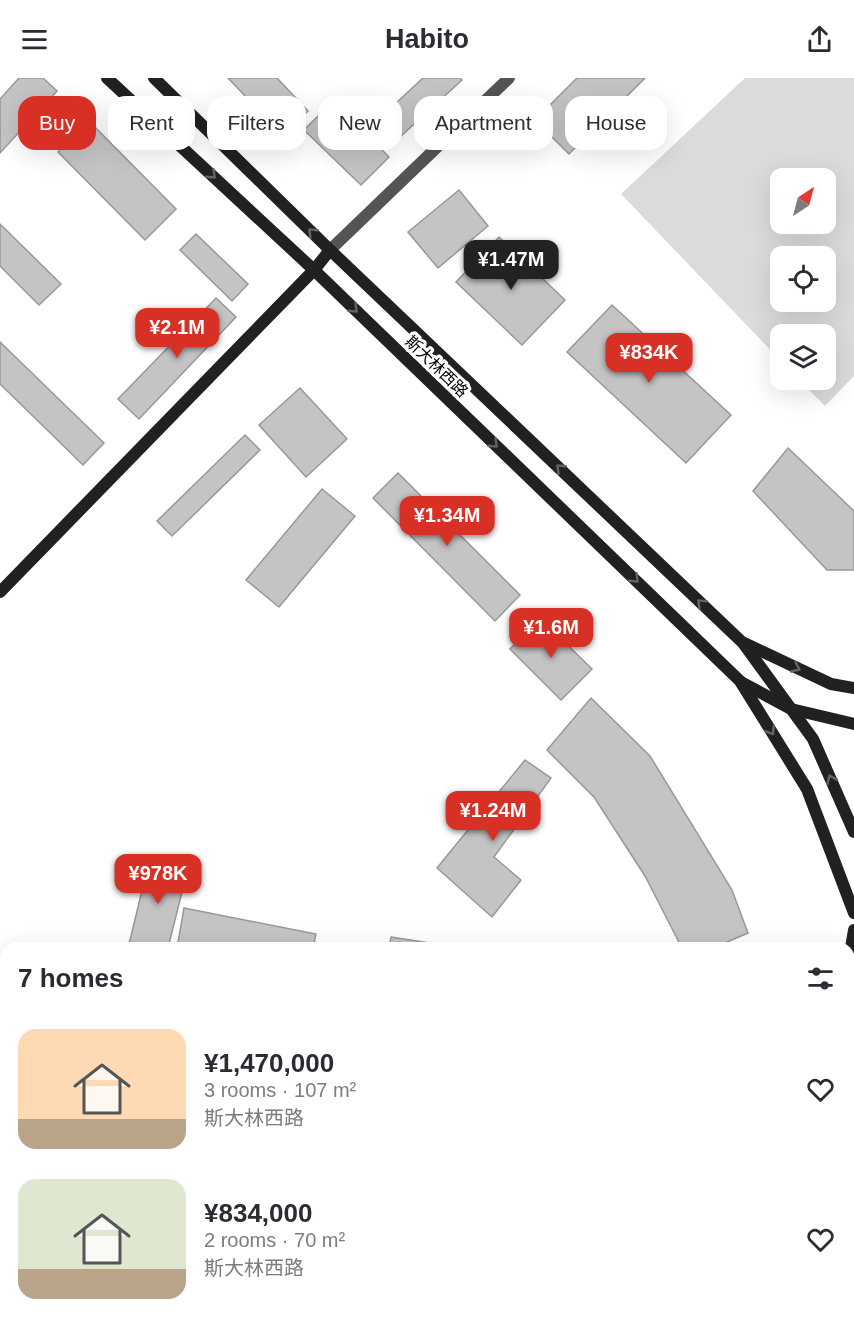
<!DOCTYPE html>
<html lang="en">
<head>
<meta charset="utf-8">
<style>
	body { margin:0; font-family:Helvetica,"Noto Sans SC",sans-serif; background:#f2f2f3; color:#2b2b33; height:100vh; display:flex; flex-direction:column; font-size:22px; white-space:nowrap }
	* { box-sizing:border-box; margin:0 }
	p { font-size:20px; color:#7c7c81 }
	.icon { flex:none; width:33px; height:33px; fill:none; stroke:currentColor; stroke-width:2; stroke-linecap:round; stroke-linejoin:round }
	.map { position:relative; flex:1; overflow:hidden }
	.panel { position:absolute; left:0px; top:864px; width:855px; height:386px; display:flex; flex-direction:column; background:#fff; border-radius:18px 18px 0 0; box-shadow:0 6px 24px #0002 }
	.panel>* { flex:none }
	.guide { position:absolute; left:18px; top:18px; width:819px; height:54px; display:flex; gap:12px }
	.needle { width:39px; rotate:36deg }
	.controls { position:absolute; left:770px; top:90px; display:grid; gap:12px }
	.controls a { display:grid; place-items:center; width:66px; height:66px; border-radius:12px; background:#fff; box-shadow:0 6px 24px #0002; font-size:30px }
	.price { position:absolute; translate:-50% -51px; padding:0 14px; border-radius:12px; background:#d93025; color:#fff; font-size:20px; line-height:39px; filter:drop-shadow(0 2px 3px #0008) }
	.price::after { content:''; position:absolute; left:50%; top:36px; width:18px; height:14px; margin-left:-9px; background:inherit; clip-path:polygon(0 0,100% 0,50% 100%) }
	.price.active { background:#222; color:#fff }
	ul { padding:0; list-style:none }
	li { display:flex; align-items:center; gap:18px; height:150px; padding:0 18px }
	li span { display:grid; place-items:center; flex:none; width:168px; height:120px; border-radius:18px; color:#555 }
	li>.icon { margin-inline-start:auto }
	span .icon { width:72px; height:72px; fill:#fffc; stroke-width:1 }
	li b { font-size:26px }
	h2 { display:flex; justify-content:space-between; align-items:center; height:72px; padding:0 18px; font-size:26px }
	.tag { padding:0 21px; border-radius:18px; background:#fff; box-shadow:0 6px 24px #0002; font-size:21px; line-height:54px }
	.tag.active { background:#d93025; color:#fff }
	header { display:flex; justify-content:space-between; align-items:center; height:78px; padding:0 18px; background:#fff; font-size:27px; font-weight:700 }
	.map>svg:first-child { display:block }
	.green { fill:#dbdbdb; fill-rule:evenodd }
	.building { fill:#c4c4c4; stroke:#989898; stroke-width:1.5 }
	.lines { fill:none; stroke-linecap:round; stroke-linejoin:round }
	.street { stroke:#545454; stroke-width:12 }
	.secondary { stroke:#212121; stroke-width:12 }
	.oneway { stroke:#646464 }
	.labels { text-anchor:middle; stroke-width:6; stroke-linejoin:round; paint-order:stroke }
	.street-label { font-size:16px; fill:#000; stroke:#fff }
</style>
</head>
<body>
<header><svg class="icon" aria-label="menu" viewBox="0 0 24 24"><path d="M4 6h16M4 12h16M4 18h16"/></svg>Habito<svg class="icon" aria-label="share" viewBox="0 0 24 24"><path d="M12 15V3M7 8l5-5 5 5M5 13v7h14v-7"/></svg></header>
<div class="map">
<svg width="854" height="1249" viewBox="0 0 854 1249">
	<rect width="100%" height="100%" fill="#fff"/>
	<path class="green" d="M745,0H854V298L825,328L799,302H825V256H780V282L621,116ZM780,100H825V146H780ZM780,178H825V224H780Z"/>
	<g class="building">
		<path d="M19,0H43L57,13L0,75V21Z"/>
		<path d="M228,0H277L308,33L283,58Z"/>
		<path d="M423,0H460L462,2L399,60L380,40Z"/>
		<path d="M577,0H645L569,76L535,42Z"/>
		<path d="M333,23L389,79L361,107L304,52Z"/>
		<path d="M89,43L176,131L145,162L58,74Z"/>
		<path d="M459,112L488,148L438,190L408,154Z"/>
		<path d="M0,146L61,206L39,227L0,188Z"/>
		<path d="M196,156L248,206L232,223L180,172Z"/>
		<path d="M499,159L565,222L522,267L456,204Z"/>
		<path d="M216,220L236,239L139,341L118,321Z"/>
		<path d="M612,227L731,337L686,385L567,274Z"/>
		<path d="M0,264L104,365L83,387L0,306Z"/>
		<path d="M300,310L347,361L306,399L259,347Z"/>
		<path d="M245,357L260,372L172,458L157,443Z"/>
		<path d="M788,370L854,433V492H827L753,413Z"/>
		<path d="M398,395L520,517L495,543L373,420Z"/>
		<path d="M322,411L355,438L279,529L246,502Z"/>
		<path d="M540,540L592,591L561,622L510,571Z"/>
		<path d="M591,620L650,678L732,812L748,855L713,870H682L645,798L594,719L547,672Z"/>
		<path d="M525,682L551,700L494,779L521,802L492,839L437,790Z"/>
		<path d="M150,780L188,790L168,870H128Z"/>
		<path d="M184,830L316,856L313,870H177Z"/>
		<path d="M391,859L462,870H389Z"/>
		<path d="M371,1244H421L418,1249H380Z"/>
	</g>
	<g class="lines">
		<path class="street" d="M330,172L509,0"/>
		<g class="secondary">
			<path d="M107,0L314,192L740,603L807,711L854,835"/>
			<path d="M154,0L330,172L743,565L813,661L854,754"/>
			<path d="M0,514L314,192L330,172"/>
			<path d="M744,565L831,606L854,610"/>
			<path d="M741,604L791,631L854,646"/>
			<path d="M849,882L854,852"/>
			<path d="M849,1093L854,1063"/>
			<path d="M0,1111L6,1114"/>
			<path d="M0,1153L6,1157"/>
			<path d="M148,1244L157,1249"/>
			<path d="M216,1244L225,1249"/>
			<path d="M789,1249L790,1244"/>
			<path d="M823,1249L824,1244"/>
		</g>
	</g>
	<defs><path id="oneway-chevron" d="M-2-3.5L2.5 0L-2 3.5" fill="none" stroke-width="1.6" stroke-linecap="round" stroke-linejoin="round" transform="scale(1.5)"/></defs>
	<g class="oneway">
		<use href="#oneway-chevron" transform="translate(212 97) rotate(43)"/>
		<use href="#oneway-chevron" transform="translate(312 154) rotate(-136)"/>
		<use href="#oneway-chevron" transform="translate(354 231) rotate(44)"/>
		<use href="#oneway-chevron" transform="translate(494 366) rotate(44)"/>
		<use href="#oneway-chevron" transform="translate(560 390) rotate(-136)"/>
		<use href="#oneway-chevron" transform="translate(635 501) rotate(44)"/>
		<use href="#oneway-chevron" transform="translate(701 525) rotate(-136)"/>
		<use href="#oneway-chevron" transform="translate(796 590) rotate(25)"/>
		<use href="#oneway-chevron" transform="translate(771 653) rotate(58)"/>
		<use href="#oneway-chevron" transform="translate(831 701) rotate(-114)"/>
	</g>
	<g class="labels">
		<g class="street-label">
			<text transform="translate(437 288) rotate(44)" y="6">斯大林西路</text>
		</g>
	</g>
</svg>
<div class="controls">
<a><svg class="needle" viewBox="-14 -14 28 28"><path d="M0-13l5 13h-10z" fill="#e53935"/><path d="M0 13l5-13h-10z" fill="#7c7c81"/></svg></a>
<a><svg class="icon" aria-label="locate" viewBox="0 0 24 24"><circle cx="12" cy="12" r="6"/><path d="M12 2v4M12 18v4M2 12h4M18 12h4"/></svg></a>
<a><svg class="icon" aria-label="layers" viewBox="0 0 24 24"><path d="M12 4l9 5-9 5-9-5zM3 14l9 5 9-5"/></svg></a>
</div>
<b class="price active" style="left:511px;top:213px">¥1.47M</b>
<b class="price" style="left:177px;top:281px">¥2.1M</b>
<b class="price" style="left:649px;top:306px">¥834K</b>
<b class="price" style="left:447px;top:469px">¥1.34M</b>
<b class="price" style="left:551px;top:581px">¥1.6M</b>
<b class="price" style="left:493px;top:764px">¥1.24M</b>
<b class="price" style="left:158px;top:827px">¥978K</b>
<div class="guide">
<a class="tag active">Buy</a>
<a class="tag">Rent</a>
<a class="tag">Filters</a>
<a class="tag">New</a>
<a class="tag">Apartment</a>
<a class="tag">House</a>
</div>
<section class="panel">
<h2>7 homes<svg class="icon" aria-label="filters" viewBox="0 0 24 24"><path d="M4 7h16M4 17h16"/><circle cx="9" cy="7" r="2"/><circle cx="15" cy="17" r="2"/></svg></h2>
<ul>
<li><span style="background:linear-gradient(#ffd9b3 75%,#b9a48a 0)"><svg class="icon" aria-label="home" viewBox="0 0 24 24"><path d="M3 11l9-7 9 7M6 9v11h12V9"/></svg></span><div><b>¥1,470,000</b><p>3 rooms · 107 m²</p><p>斯大林西路</p></div><svg class="icon" aria-label="heart" viewBox="0 0 24 24"><path d="M12 20l-8-8c-3-5 5-10 8-4 3-6 11-1 8 4z"/></svg></li>
<li><span style="background:linear-gradient(#dfe7d0 75%,#b9a48a 0)"><svg class="icon" aria-label="home" viewBox="0 0 24 24"><path d="M3 11l9-7 9 7M6 9v11h12V9"/></svg></span><div><b>¥834,000</b><p>2 rooms · 70 m²</p><p>斯大林西路</p></div><svg class="icon" aria-label="heart" viewBox="0 0 24 24"><path d="M12 20l-8-8c-3-5 5-10 8-4 3-6 11-1 8 4z"/></svg></li>
</ul>
</section>
</div>
</body>
</html>
